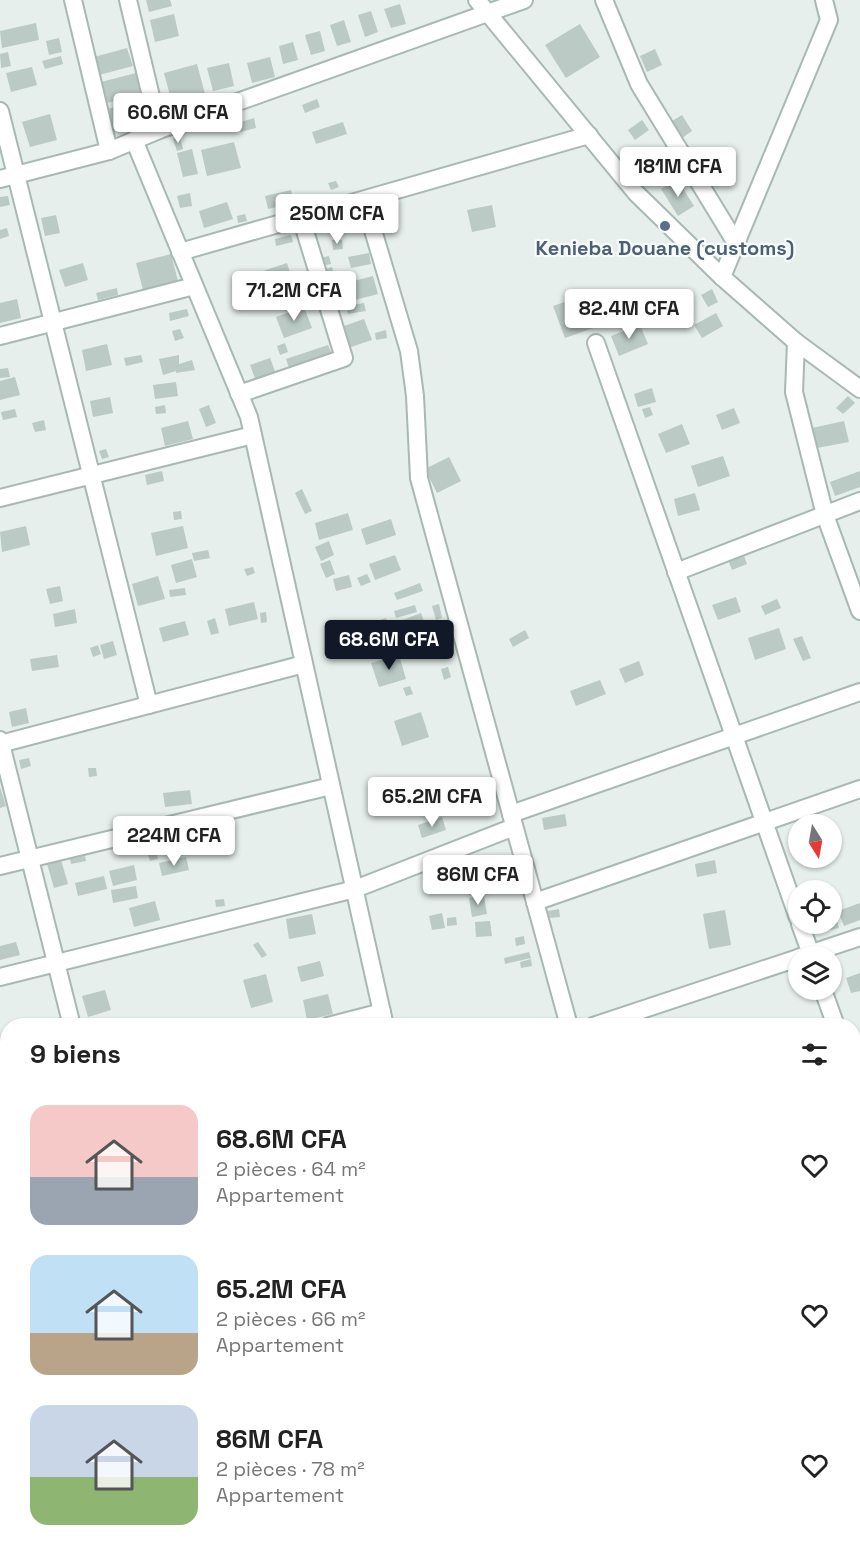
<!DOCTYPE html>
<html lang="fr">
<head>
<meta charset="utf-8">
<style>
	body { margin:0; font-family:"Space Grotesk",sans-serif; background:#f2f2f2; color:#222; height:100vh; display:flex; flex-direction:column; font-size:22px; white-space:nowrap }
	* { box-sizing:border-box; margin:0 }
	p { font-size:20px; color:#767676 }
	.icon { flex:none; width:33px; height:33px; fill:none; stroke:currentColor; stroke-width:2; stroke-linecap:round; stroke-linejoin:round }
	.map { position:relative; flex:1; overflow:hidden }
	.side { position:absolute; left:0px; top:1018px; width:861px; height:536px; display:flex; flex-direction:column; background:#fff; border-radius:24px 24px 0 0; box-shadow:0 2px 4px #0004 }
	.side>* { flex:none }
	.needle { width:39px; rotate:169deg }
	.fabs { position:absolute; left:788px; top:814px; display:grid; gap:12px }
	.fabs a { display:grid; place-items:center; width:54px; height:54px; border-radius:50%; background:#fff; box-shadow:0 2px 4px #0004; font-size:30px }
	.price { position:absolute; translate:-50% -51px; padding:0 14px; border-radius:6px; background:#fff; color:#222; font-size:20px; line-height:39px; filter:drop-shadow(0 2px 3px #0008) }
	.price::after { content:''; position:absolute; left:50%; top:36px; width:18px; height:14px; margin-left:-9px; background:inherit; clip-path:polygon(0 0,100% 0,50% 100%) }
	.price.selected { background:#111827; color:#fff }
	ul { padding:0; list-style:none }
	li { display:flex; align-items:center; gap:18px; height:150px; padding:0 30px }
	li span { display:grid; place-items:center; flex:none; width:168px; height:120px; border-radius:18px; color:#555 }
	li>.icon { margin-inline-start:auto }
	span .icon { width:72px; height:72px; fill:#fffc; stroke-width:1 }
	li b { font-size:26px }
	h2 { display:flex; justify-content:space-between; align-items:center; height:72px; padding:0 30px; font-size:26px }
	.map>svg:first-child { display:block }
	.building { fill:#bbcac4 }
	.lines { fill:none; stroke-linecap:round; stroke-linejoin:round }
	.street-casing { stroke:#a8b8b2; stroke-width:20 }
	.street { stroke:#fff; stroke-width:16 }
	.service-dot { fill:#5c6f8a; stroke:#f7fbf9; stroke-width:2 }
	.labels { text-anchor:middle; stroke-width:4.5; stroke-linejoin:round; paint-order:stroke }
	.service-label { font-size:20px; font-weight:bold; fill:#4e5e75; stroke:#f7fbf9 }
</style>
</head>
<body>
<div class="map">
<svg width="860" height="1553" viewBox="0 0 860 1553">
	<rect width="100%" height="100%" fill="#e6efeb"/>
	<g class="building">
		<path d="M146,0H170L172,6L149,12Z"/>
		<path d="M400,4L406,24L391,28L384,9Z"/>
		<path d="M371,11L378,32L365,37L358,15Z"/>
		<path d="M174,14L179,36L155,42L150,20Z"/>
		<path d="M344,20L351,42L337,46L330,25Z"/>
		<path d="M36,23L39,40L2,48L0,31Z"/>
		<path d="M580,24L600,57L566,78L545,45Z"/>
		<path d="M320,31L325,51L311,55L305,35Z"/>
		<path d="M59,38L62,52L49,55L46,41Z"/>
		<path d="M293,42L298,60L283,64L279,46Z"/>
		<path d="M127,48L133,66L99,75L94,57Z"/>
		<path d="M655,49L662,65L647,72L640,56Z"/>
		<path d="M8,52L11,66L1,68L0,54Z"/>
		<path d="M61,56L63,64L45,69L42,61Z"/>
		<path d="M270,57L275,77L252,83L247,63Z"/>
		<path d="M229,63L234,86L213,91L207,68Z"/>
		<path d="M197,64L205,94L172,103L164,73Z"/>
		<path d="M32,67L37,85L11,92L6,73Z"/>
		<path d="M136,73L142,94L107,103L101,82Z"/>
		<path d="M317,99L320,107L305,113L302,105Z"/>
		<path d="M118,106L123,126L113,129L108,109Z"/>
		<path d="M146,106L149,120L127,125L124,111Z"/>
		<path d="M50,114L57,140L30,147L22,122Z"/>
		<path d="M682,115L692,131L682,138L672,121Z"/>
		<path d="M254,118L256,128L240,132L238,123Z"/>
		<path d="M642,120L649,130L635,140L628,130Z"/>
		<path d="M231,122L233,129L221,132L219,125Z"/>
		<path d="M343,122L347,134L316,144L312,132Z"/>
		<path d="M180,137L183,149L177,151L173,139Z"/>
		<path d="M234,142L241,168L207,176L201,150Z"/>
		<path d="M662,148L674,169L648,183L636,162Z"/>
		<path d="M192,149L198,174L183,177L177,153Z"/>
		<path d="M677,179L694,206L678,216L661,189Z"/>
		<path d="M336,181L339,187L331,190L328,183Z"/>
		<path d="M291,190L294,203L268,209L265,196Z"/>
		<path d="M190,193L192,206L180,208L177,196Z"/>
		<path d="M8,196L10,205L0,207V197Z"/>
		<path d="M304,196L306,204L298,206L296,198Z"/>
		<path d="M227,202L233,219L204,228L199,211Z"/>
		<path d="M492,205L496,227L472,232L467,210Z"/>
		<path d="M245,214L247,221L238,223L237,216Z"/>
		<path d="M56,215L60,233L45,236L41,218Z"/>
		<path d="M7,228L9,236L0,239V230Z"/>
		<path d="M291,235L293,242L276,246L275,239Z"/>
		<path d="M332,240H342L343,249L333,250Z"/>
		<path d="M369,253L371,264L351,268L348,257Z"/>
		<path d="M171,254L178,281L143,290L136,263Z"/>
		<path d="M329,256L331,264L322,266L320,258Z"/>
		<path d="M83,263L88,280L65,287L59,270Z"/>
		<path d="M287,263L295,289L272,297L263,271Z"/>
		<path d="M332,267L335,276L328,278L325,269Z"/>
		<path d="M373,276L378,294L351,301L346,283Z"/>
		<path d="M117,288L118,295L98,300L96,293Z"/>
		<path d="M259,289L261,293L247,299L245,294Z"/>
		<path d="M601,289L613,321L565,338L553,306Z"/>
		<path d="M712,289L718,302L708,307L701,295Z"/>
		<path d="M269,295L271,303L253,310L250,301Z"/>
		<path d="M17,299L21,318L0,323V303Z"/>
		<path d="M364,303L366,311L348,314L347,306Z"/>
		<path d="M690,303L694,314L675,321L670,311Z"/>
		<path d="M304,307L312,328L284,338L276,317Z"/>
		<path d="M187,309L189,316L170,321L169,313Z"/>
		<path d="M716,313L723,326L702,338L694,325Z"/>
		<path d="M364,319L372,340L348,348L341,327Z"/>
		<path d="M640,325L648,344L619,356L611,336Z"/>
		<path d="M180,329L184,338L175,341L172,331Z"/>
		<path d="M386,330L387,338L376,340L375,333Z"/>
		<path d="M285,343L288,352L280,355L277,346Z"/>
		<path d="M107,344L112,365L86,371L82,350Z"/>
		<path d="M328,345L332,354L289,368L286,359Z"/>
		<path d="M141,355L143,362L126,366L124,358Z"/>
		<path d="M179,355V364L192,360L195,370L176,373V371L163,375L159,359Z"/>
		<path d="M270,358L276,374L256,381L250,365Z"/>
		<path d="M8,368L10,377L0,378V369Z"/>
		<path d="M15,377L20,395L0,400V381Z"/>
		<path d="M176,382L178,396L155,399L153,385Z"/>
		<path d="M652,388L656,402L638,407L634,394Z"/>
		<path d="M848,396L855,403L843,414L836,408Z"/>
		<path d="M110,397L113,413L93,417L90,401Z"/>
		<path d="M165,405L166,413L156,414L155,407Z"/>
		<path d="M209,405L216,423L206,427L199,409Z"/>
		<path d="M650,407L653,415L645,418L642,409Z"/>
		<path d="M734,408L740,423L722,430L716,415Z"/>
		<path d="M15,409L17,417L3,420L1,412Z"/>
		<path d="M44,420L46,430L35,432L32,423Z"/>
		<path d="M188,421L193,439L165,446L161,428Z"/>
		<path d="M844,421L849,442L817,448L812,428Z"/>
		<path d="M682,424L690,444L666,453L658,434Z"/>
		<path d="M106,449L109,457L102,459L99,451Z"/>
		<path d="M723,456L730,476L698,487L691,466Z"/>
		<path d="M449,457L461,481L437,493L425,469Z"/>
		<path d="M162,471L164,481L147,485L145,475Z"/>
		<path d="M860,471V487L835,496L830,482Z"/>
		<path d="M302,489L312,511L305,514L295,493Z"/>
		<path d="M695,493L700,510L678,516L674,499Z"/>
		<path d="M181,511L182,519L174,520L173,512Z"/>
		<path d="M348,513L353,530L319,540L315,523Z"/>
		<path d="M391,519L396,535L366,545L361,529Z"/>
		<path d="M26,526L30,545L2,552L0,532Z"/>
		<path d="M183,526L188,548L156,556L151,533Z"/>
		<path d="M329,541L334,555L321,561L315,547Z"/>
		<path d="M208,550L210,558L194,561L192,553Z"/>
		<path d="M395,555L401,570L375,580L369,564Z"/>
		<path d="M744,556L747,564L732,570L729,562Z"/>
		<path d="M192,559L197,577L176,583L171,565Z"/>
		<path d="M330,560L335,574L326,578L320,564Z"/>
		<path d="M253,567L255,573L247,576L244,569Z"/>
		<path d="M367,574L371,582L361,586L357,578Z"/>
		<path d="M349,575L352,587L336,591L333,579Z"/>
		<path d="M158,576L165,599L138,606L132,584Z"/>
		<path d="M420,583L423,591L397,600L394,593Z"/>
		<path d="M60,586L63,601L50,604L46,589Z"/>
		<path d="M185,588L186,595L170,597L169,590Z"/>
		<path d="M736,597L741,612L718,620L712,605Z"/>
		<path d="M777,599L781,608L765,615L761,606Z"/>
		<path d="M254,602L258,619L229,626L225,609Z"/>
		<path d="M439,604L442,618L436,620L432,606Z"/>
		<path d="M415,605L417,612L396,618L394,611Z"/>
		<path d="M75,609L77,623L55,627L53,614Z"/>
		<path d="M266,612L267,622L261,623L260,613Z"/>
		<path d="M421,613L428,632L399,643L392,624Z"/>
		<path d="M215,618L219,633L211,635L207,621Z"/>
		<path d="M386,618L388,625L379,628L377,621Z"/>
		<path d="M185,621L189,635L163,642L159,628Z"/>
		<path d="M779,628L786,649L755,660L748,638Z"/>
		<path d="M525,630L529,638L513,647L509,639Z"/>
		<path d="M376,633L382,649L358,659L352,643Z"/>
		<path d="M802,636L811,658L803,661L793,639Z"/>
		<path d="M113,641L117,655L104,659L100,645Z"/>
		<path d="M395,641L397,649L385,651L384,643Z"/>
		<path d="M98,645L101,654L93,657L90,648Z"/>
		<path d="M57,655L59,667L32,671L30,659Z"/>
		<path d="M399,655L406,679L379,687L371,663Z"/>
		<path d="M639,661L644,675L625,683L619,669Z"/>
		<path d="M448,667L451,677L444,680L441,669Z"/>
		<path d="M600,680L606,694L576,706L570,691Z"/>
		<path d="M410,686L413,694L406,696L403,688Z"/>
		<path d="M26,708L29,723L12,727L9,712Z"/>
		<path d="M421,712L429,737L402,746L394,721Z"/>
		<path d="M29,758L31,766L21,769L19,760Z"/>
		<path d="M88,768H96L97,776L89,777Z"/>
		<path d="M0,787L6,806L0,808Z"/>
		<path d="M190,790L192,804L165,807L163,793Z"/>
		<path d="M565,814L567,826L544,830L542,818Z"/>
		<path d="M442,817L446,830L422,838L418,825Z"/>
		<path d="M153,842L158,859L150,861L145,845Z"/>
		<path d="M177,846L179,852L169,857L166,851Z"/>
		<path d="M85,856L86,861L71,864L70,859Z"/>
		<path d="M186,857L189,870L162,876L159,863Z"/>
		<path d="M61,860L68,884L54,888L47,864Z"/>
		<path d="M715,860L717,873L697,877L695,864Z"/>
		<path d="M485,864L487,875L463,880L461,868Z"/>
		<path d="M134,865L137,880L113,886L109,871Z"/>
		<path d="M104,876L107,889L78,896L75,883Z"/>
		<path d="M136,886L138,898L113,903L111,890Z"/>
		<path d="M484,896L487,914L472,917L469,898Z"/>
		<path d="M224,899L225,906L216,907L215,900Z"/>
		<path d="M155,901L160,920L134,927L129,908Z"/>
		<path d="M860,903V920L844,926L838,911Z"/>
		<path d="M559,909L560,917L549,918L548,911Z"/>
		<path d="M725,910L731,945L709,949L703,914Z"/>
		<path d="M442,913L445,928L432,930L429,916Z"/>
		<path d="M312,914L316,934L289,939L286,919Z"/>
		<path d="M456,917L457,925L447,926V918Z"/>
		<path d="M837,920L839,928L830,930L828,924H831V921Z"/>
		<path d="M490,921L492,936L476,937L475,922Z"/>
		<path d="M524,936L525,944L516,946L515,938Z"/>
		<path d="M16,942L20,955L0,960V946Z"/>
		<path d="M258,942L267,955L262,958L253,945Z"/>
		<path d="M529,952L531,958L505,964L504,958Z"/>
		<path d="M531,959L532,966L521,968L520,962Z"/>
		<path d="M320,961L324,976L301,982L297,967Z"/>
		<path d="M860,973V991L851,993L846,978Z"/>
		<path d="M266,974L273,1002L251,1008L243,980Z"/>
		<path d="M105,990L111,1010L88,1017L82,996Z"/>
		<path d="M328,994L333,1014L307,1020L303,1000Z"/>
		<path d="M8,1148V1156L0,1158V1150Z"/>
		<path d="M8,1159V1167L0,1169V1161Z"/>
		<path d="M8,1425V1440L0,1442V1427Z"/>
		<path d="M4,1491L8,1510L0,1512V1492Z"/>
		<path d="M8,1544V1546H13V1553H0V1545Z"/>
		<path d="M473,1546L474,1553H446L445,1547Z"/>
	</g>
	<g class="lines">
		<defs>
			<g id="street">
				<path d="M73,0L109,151"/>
				<path d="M128,0L159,130"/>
				<path d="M477,0L636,193L722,277L796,342L860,389"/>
				<path d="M604,0L639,84L736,243"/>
				<path d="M0,111L149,705"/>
				<path d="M134,140L249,417L385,1026"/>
				<path d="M0,179L109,151L159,130L524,0"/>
				<path d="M364,200L409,351L415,396L419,478L569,1026"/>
				<path d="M180,252L589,135"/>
				<path d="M722,277L829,20L824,0"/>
				<path d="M0,336L194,286"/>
				<path d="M796,342L794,392L825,515L860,611"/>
				<path d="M596,343L798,918"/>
				<path d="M239,394L344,358L301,218"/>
				<path d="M0,498L253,435"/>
				<path d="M676,572L860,501"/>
				<path d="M0,740L72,1026"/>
				<path d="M0,744L304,664"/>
				<path d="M511,814L860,692"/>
				<path d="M0,866L331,786"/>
				<path d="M535,902L860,789"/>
				<path d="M800,924L812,957"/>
				<path d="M800,957L860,937"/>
				<path d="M0,977L355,889L514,827"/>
				<path d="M823,990L836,1026"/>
				<path d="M328,1026L382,1012"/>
				<path d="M593,1026L798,958"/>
				<path d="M854,1075L860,1094"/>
				<path d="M0,1108L8,1106"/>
				<path d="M854,1185L860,1183"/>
				<path d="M0,1237L8,1235"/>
				<path d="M0,1373L8,1371"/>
				<path d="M0,1487L8,1485"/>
				<path d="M582,1546L583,1553"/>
				<path d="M737,1546L739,1553"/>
				<path d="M208,1553L235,1546L236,1553"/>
			</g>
		</defs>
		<use href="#street" class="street-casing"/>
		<use href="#street" class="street"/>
	</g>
	<circle class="service-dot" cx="665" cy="226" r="6"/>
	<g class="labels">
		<g class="service-label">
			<text x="665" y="255">Kenieba Douane (customs)</text>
		</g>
	</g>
</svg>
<div class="fabs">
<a><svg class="needle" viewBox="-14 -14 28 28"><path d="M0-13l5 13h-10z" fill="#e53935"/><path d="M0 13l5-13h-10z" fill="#767676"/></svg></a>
<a><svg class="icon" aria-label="locate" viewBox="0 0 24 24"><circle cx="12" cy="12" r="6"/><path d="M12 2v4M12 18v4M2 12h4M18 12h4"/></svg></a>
<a><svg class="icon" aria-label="layers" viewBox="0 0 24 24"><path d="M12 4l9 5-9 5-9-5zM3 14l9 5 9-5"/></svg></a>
</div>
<b class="price" style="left:178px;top:144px">60.6M CFA</b>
<b class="price" style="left:678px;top:198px">181M CFA</b>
<b class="price" style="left:337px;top:245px">250M CFA</b>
<b class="price" style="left:294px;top:322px">71.2M CFA</b>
<b class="price" style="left:629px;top:340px">82.4M CFA</b>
<b class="price selected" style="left:389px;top:671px">68.6M CFA</b>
<b class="price" style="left:432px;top:828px">65.2M CFA</b>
<b class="price" style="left:174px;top:867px">224M CFA</b>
<b class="price" style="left:478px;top:906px">86M CFA</b>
<section class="side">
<h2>9 biens<svg class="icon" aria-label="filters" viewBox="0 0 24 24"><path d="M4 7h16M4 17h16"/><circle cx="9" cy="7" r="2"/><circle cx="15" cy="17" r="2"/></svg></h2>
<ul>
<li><span style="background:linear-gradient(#f6c9c9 60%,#9aa5b1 0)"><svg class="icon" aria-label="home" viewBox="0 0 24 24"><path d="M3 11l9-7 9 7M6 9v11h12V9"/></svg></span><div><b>68.6M CFA</b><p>2 pièces · 64 m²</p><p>Appartement</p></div><svg class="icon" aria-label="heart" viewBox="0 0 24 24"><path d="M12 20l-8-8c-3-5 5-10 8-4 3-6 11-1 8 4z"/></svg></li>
<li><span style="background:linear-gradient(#bfe0f5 65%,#b9a48a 0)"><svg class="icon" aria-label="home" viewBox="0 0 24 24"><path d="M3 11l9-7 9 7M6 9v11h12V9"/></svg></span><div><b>65.2M CFA</b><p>2 pièces · 66 m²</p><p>Appartement</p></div><svg class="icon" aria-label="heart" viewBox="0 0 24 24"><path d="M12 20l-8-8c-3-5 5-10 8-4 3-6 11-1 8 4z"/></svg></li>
<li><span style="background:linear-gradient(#c9d6e8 60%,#8fb573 0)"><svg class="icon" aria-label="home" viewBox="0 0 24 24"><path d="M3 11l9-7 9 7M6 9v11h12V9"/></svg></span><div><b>86M CFA</b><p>2 pièces · 78 m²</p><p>Appartement</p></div><svg class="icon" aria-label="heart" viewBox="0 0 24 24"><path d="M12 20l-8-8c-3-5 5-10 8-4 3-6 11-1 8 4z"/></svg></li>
</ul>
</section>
</div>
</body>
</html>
